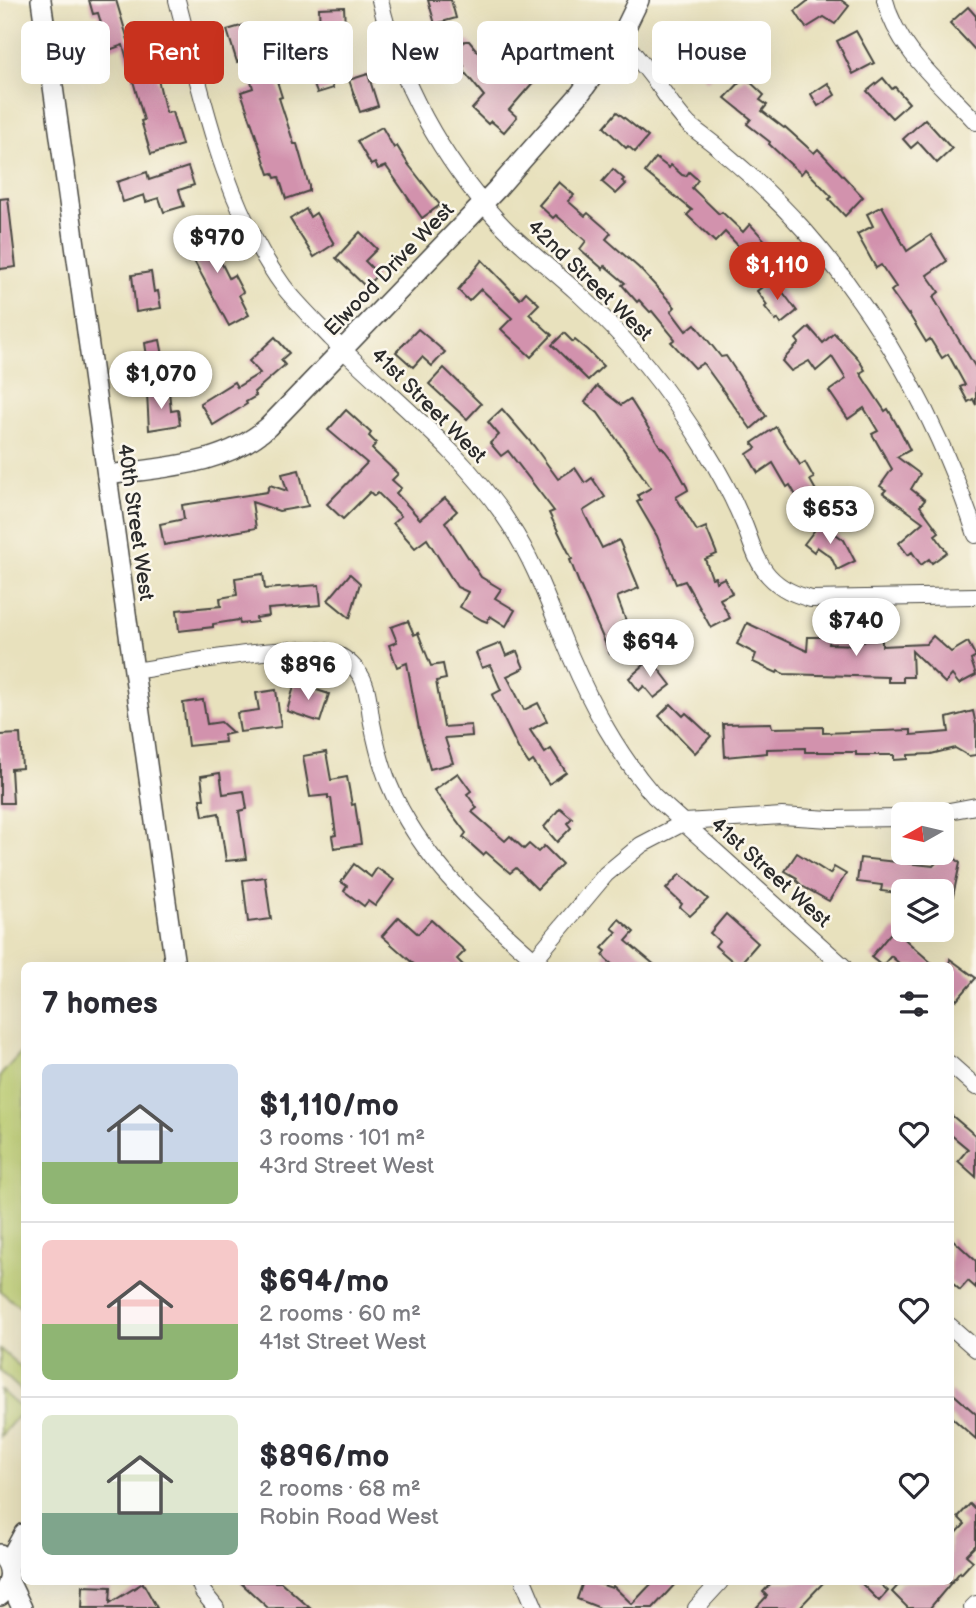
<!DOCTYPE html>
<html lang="en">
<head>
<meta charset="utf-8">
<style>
	body { margin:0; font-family:"Balsamiq Sans",sans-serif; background:#f2f2f3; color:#2b2b33; height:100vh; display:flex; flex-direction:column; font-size:26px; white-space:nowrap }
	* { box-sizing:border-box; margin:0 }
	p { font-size:23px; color:#7c7c81 }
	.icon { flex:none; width:38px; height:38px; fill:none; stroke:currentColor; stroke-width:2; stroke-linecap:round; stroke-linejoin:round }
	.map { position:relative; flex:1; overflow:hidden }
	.drawer { position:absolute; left:21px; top:962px; width:933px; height:623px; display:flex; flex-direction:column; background:#fff; border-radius:10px; box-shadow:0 7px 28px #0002 }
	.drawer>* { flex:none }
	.top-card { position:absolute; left:21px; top:21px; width:934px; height:63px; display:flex; gap:14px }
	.needle { width:46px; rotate:262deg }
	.fabs { position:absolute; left:891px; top:802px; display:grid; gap:14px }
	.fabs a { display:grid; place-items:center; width:63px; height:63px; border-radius:10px; background:#fff; box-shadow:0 7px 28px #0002; font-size:35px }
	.price { position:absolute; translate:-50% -60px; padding:0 16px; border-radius:24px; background:#fff; color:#222; font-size:23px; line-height:46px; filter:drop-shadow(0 2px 4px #0008) }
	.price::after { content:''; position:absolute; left:50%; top:42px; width:21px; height:16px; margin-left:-10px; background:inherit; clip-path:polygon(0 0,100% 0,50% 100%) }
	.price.selected { background:#c8321e; color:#fff }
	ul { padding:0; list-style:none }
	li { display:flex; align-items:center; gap:21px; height:175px; padding:0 21px }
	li+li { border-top:2px solid #e1e1e2 }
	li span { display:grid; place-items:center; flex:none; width:196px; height:140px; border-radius:10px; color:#555 }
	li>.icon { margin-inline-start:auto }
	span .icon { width:84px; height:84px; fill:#fffc; stroke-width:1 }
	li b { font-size:30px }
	h2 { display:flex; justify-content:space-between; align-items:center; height:84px; padding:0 21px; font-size:30px }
	.chip { padding:0 24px; border-radius:10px; background:#fff; box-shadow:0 7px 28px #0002; font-size:24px; line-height:63px }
	.chip.selected { background:#c8321e; color:#fff }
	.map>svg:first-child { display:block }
	.green { fill:#bbcc6f; stroke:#737c4d; stroke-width:2 }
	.building { fill:#d292ad }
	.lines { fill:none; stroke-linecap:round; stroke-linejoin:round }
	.minor-casing { stroke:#474641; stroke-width:18 }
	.tertiary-casing { stroke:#474641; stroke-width:22 }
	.minor { stroke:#fff; stroke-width:16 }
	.tertiary { stroke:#fff; stroke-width:19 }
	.labels { text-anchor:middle; stroke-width:5; stroke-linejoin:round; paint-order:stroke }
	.street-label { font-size:21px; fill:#2b2b2b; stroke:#fbf7ec }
</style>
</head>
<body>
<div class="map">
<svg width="976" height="1608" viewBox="0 0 976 1608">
	<rect width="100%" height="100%" fill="#fbf7ec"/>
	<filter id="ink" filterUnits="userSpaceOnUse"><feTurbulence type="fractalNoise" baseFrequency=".0143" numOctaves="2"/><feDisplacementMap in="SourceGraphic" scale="14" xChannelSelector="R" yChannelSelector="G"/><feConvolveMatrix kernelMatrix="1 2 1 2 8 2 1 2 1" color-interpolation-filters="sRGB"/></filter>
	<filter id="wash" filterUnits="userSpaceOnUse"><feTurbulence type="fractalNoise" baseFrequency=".00686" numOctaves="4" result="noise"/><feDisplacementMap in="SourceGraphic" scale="28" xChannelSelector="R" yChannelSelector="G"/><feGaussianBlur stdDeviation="1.57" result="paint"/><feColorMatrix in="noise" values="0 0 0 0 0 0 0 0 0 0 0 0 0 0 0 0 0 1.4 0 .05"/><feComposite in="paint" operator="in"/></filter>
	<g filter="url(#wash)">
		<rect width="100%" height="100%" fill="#e8e1bd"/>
		<g class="green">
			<path d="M24,1049V1310L0,1291V1076Z"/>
			<path d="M0,1349L24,1370V1393L0,1371Z"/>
			<path d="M0,1390L23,1410L0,1437Z"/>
		</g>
		<g id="blocks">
			<g class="building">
				<path d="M89,0H116L128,40L138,38L143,55L147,54L153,76L157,75L166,113L172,112L182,145L151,154L141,121L144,120L123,45L109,50L98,13L93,14Z"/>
				<path d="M428,0H451L456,18L435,24Z"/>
				<path d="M809,0H841L849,6L835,24L824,17L806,28L795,11Z"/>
				<path d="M344,7L346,45L307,47L306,28L320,27L319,8Z"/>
				<path d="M968,7L976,16V51L950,23Z"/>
				<path d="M248,24L252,38L269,34L278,78H276L282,97L279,98L294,144H297L309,186V191L286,199L279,177L275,178L273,173L269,174L241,92L253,88L245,60L237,62L227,30Z"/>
				<path d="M703,25L716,54L720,52L728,69L706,80L700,68L696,70L682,35Z"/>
				<path d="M563,30L578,42L555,74L539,63Z"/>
				<path d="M856,31L874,63L853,74L837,41Z"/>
				<path d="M762,35L769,50L752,58L746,43Z"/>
				<path d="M465,41H469L505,84L501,74L515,66L520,61L525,65L529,61L542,72L509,110L517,117L504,132L491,121L488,124L472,109L484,96L461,68L464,66L452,51Z"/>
				<path d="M328,71L333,88L317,93L311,77Z"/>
				<path d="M368,74L378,106L360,112L349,80Z"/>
				<path d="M745,77L764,95L760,100L767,105L762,111L784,128L785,127L814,153L818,149L863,197L845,216L829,199L832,197L805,169L801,174L769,144L770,142L747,124L751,119L725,98Z"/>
				<path d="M883,78L892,89L895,87L909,103L892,118L867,91Z"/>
				<path d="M828,83L835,95L818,106L811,94Z"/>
				<path d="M617,112L648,137L635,152L628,146L626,148L604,127Z"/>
				<path d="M925,119L952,149L937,163L918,142L911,148L903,139Z"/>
				<path d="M382,127L394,148L397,146L408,164L440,205L422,218L386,166L378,169L375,163L371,165L357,141Z"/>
				<path d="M656,158L669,168L671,165L682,175L686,176L689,172L698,180L692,188L719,214L722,212L743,232L750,224L781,258L765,274L725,232L715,242L687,215L692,210L645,172Z"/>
				<path d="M188,167L194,185L179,190L184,206L164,212L159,198L146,202L144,195L123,202L117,182L147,172L149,180Z"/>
				<path d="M613,169L624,179L622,181L626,184L616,194L602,182Z"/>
				<path d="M559,182L574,195L568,201L585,216L588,213L611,233L606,239L639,268L675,307L671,311L686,331L695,324L721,357L726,356L766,416L751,429L703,363L695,368L671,342L675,339L652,311L650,312L639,300L637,302L622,285L625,283L605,266L603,269L580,249L586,241L556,215L553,218L539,205Z"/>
				<path d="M8,198L16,267L0,269V199Z"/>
				<path d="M882,206L907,251L931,235L947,261L927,275L939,292L933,297L976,368V405L973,399L968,402L960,387L965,385L948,354L942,358L930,339L926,342L909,314L908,315L891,291L896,287L881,265L876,268L857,234L873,226L867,214Z"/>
				<path d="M306,209L310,217L316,213L334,244L314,257L290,219Z"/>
				<path d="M207,218L215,233L208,236L229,278L234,275L243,292L239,295L249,315L229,326L185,244L200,237L196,224Z"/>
				<path d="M360,232L377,249L365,261L378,274L366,287L336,258Z"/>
				<path d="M482,260L520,299L526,292L539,304L529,314L552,335L531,357L501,329L512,318L481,289L469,301L458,290Z"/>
				<path d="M151,272L154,292L158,291L161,308L136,312L132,275Z"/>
				<path d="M773,279L797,311L781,324L778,319L776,321L765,307L767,305L757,291Z"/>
				<path d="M809,327L823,343L834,333L857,357L865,370L860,373L865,381L885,411L888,409L901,432L910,450L897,457L920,474L911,489L925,500L920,506L939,532L935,535L947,552L932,563L929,559L921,565L912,552L908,555L899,543L923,522L883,493L886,490L880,486L892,469L872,434L878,431L864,408L848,419L829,391L846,379L832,357L816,371L809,361L791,371L782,361L799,343L796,339Z"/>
				<path d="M418,329L445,352L432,366L422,357L413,367L396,352Z"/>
				<path d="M564,333L573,342L575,340L587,350L603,366L588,380L552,345Z"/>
				<path d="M275,337L289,353L281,360L285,365L254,392L256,396L246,402L247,404L213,425L200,403L234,382L237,387L260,373L249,361Z"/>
				<path d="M160,340L164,361L148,364L145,343Z"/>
				<path d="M444,368L481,404L467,419L429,384Z"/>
				<path d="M597,386L621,405L630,399L661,448L662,447L672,460L687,487L688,490L676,497L697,531L706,527L717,554L705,559L712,578L715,577L716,582L724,578L732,593L720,599L730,618L711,628L685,581L676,584L657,536L637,502L641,500L638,495L651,488L598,413L585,402Z"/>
				<path d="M169,391L171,411L178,410L180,425L149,430L147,393Z"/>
				<path d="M502,409L534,446L558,479L575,468L585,483L592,478L605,497L583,511L602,548L619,540L639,588L617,597L626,621L620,623L629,647L610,654L579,583L570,560L572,559L549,513L554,511L508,451L501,456L490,443L499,435L488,422Z"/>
				<path d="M346,410L371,433L369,436L376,443L372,449L398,474L392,480L401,488L396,493L420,519L445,498L457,511L445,522L481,577L501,589L495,598L515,610L506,626L490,616L487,622L482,620L460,607L468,592L457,587L427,539L415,548L393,523L401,516L378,493L374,496L370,492L343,519L327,504L367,463L328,430Z"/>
				<path d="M776,427L800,465L805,462L814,478L810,480L819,496L802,506L790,485L787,487L773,463L758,473L747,454L756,448L752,443Z"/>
				<path d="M299,470L308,506L279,511L252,502L256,528L164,545L160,524L184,519L182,505L267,492L270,485L287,491L282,474Z"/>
				<path d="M820,523L844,540L855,561L837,570L831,557L817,547L814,552L804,544Z"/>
				<path d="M263,574L265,589L319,585L321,605L268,609L269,616L256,618L257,622L240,624L239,620L213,624V627L179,631L177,610L221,606L220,598L237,595L235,578Z"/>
				<path d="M350,574L360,583L350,618L328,600Z"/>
				<path d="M408,621L414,635L418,633L431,666L443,664L446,679L436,681L444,727L471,725L472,736L445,738L453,763L430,769L419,729L407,663L397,667L389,645L397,642L391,627Z"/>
				<path d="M747,623L807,651L808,637H830L829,644L859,645V641L882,640V646L926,644L933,636L951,652L968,642L976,657L971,660L976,675L959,684L952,675L945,683L912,651L913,677H903V682H888V677L784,674L778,671L777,673L753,662L756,654L737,644Z"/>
				<path d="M501,643L506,656L517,651L524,668L507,676L524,710L538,703L547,721L530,730L545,753L551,749L566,772L549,784L533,761L529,764L518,748L492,695L501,690L490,665L482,668L476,653Z"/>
				<path d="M651,659L671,685L654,698L644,686L639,691L629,678Z"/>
				<path d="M295,683L329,694L320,722L287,711Z"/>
				<path d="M276,690L281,727L240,732L237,713L259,710L256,693Z"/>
				<path d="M203,700L207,724L221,722L233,733L224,735L225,742L188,746L183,703Z"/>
				<path d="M671,704L683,716L686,713L711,736L695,753L659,716Z"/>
				<path d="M973,711L976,725V755L969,756L955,748L931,754L908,755V759L894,760V755H856V752H805V748L767,749V753L725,757L723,724L771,723L772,728L823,727V733L911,730V735L949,732L947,718Z"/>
				<path d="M20,734L22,768L11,769L13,803H0V735Z"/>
				<path d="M326,752L331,780L347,777L352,805L355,804L361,844L334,848L332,836L336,835L331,798H328V795L310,797L303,756Z"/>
				<path d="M220,773L223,794L244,791L247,809L239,811L246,859L226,861L219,813L203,816L200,799H204L201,776Z"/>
				<path d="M458,773L471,791L467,794L477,808L472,812L505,841L510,836L524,849L529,844L538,852L544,846L562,864L537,889L516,868L510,873L486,852L483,855L463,837L466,833L434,790Z"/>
				<path d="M560,808L572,818L567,823L571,828L557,842L544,827Z"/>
				<path d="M948,851L960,863L953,896L942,893V891L903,888V892L898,893L881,891L882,885L857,882L860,858L933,866Z"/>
				<path d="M797,853L830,874L834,867L846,874L829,901L802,886L796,880L797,878L785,871Z"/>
				<path d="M354,864L371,877L377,868L394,880L375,906L368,901L364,906L344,891L347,886L341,882Z"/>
				<path d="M680,874L708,899L690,916L680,907L682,904L666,889Z"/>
				<path d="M265,877L271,919L248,922L243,880Z"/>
				<path d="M726,914L758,943L738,966L715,946L719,941L710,933Z"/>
				<path d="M399,917L418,934L431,920L465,951L457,959L464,966H416L382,936Z"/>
				<path d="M619,919L634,932L626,941L656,966H614L606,959L603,955L606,951L602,948L617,932L612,928Z"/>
				<path d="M894,929L909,943L935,966H902L891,956L882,966L871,957Z"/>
				<path d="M950,959L976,978L957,1000L950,994Z"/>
				<path d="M950,1114L976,1136V1177L958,1161L968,1149L950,1134Z"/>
				<path d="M950,1237L976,1261V1288L968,1281L960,1290L950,1281Z"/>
				<path d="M950,1391L976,1414V1439L950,1416Z"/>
				<path d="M970,1504L976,1510V1545L966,1555L973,1561L961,1574L960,1572L930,1608H908L892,1592L901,1582H950V1540L965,1524L958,1517Z"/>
				<path d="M240,1582H281L310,1608H268Z"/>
				<path d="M583,1582H594L612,1588L613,1586L632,1604L653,1582H677L653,1608H600L577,1599Z"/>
				<path d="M772,1582H824L799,1608H756L767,1596L763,1592Z"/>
				<path d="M860,1582H878L888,1591L879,1601Z"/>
				<path d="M143,1583L157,1608H82L83,1586L111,1587L110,1603Z"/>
			</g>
		</g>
	</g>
	<g filter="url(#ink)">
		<use href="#blocks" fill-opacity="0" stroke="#474641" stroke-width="2"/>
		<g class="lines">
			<defs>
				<g id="minor">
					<path d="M177,0C203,98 223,204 284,287C298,305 315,321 331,338C391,398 464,452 510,525C537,566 551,611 570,655C592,706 617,753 654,796L843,966"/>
					<path d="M380,0C399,83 442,159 499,222C523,248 552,269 578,293C628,339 670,391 705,449C720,473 733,498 744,524C751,541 756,562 769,576C781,589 794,594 811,599L976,596"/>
					<path d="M885,0C897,50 943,86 976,122"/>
					<path d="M621,37C634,54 647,70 660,87C669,100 677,113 689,125C700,134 712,142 722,151C752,176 780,203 806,232C884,321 939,423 976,535"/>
					<path d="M133,671C173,666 308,638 338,655C347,659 356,668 361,676C369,689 369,708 372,723C376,743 381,765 389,784C419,858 483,915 542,966"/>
					<path d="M933,814L976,806"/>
					<path d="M529,966L606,874L641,845L685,822L782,816L830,819L903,818"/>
					<path d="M950,1064L976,1087"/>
					<path d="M950,1326L976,1349"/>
					<path d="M199,1582L203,1592L216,1608"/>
					<path d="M524,1582L535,1608"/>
					<path d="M696,1608L720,1582"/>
					<path d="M972,1608L976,1604"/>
				</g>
				<g id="tertiary">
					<path d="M41,0L175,966"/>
					<path d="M107,475C164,467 223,466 268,427L496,190L580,94L621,37L639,0"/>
					<path d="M0,1554C13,1567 12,1583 0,1596"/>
					<path d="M9,1568L11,1557L24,1533"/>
					<path d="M9,1581L22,1608"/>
				</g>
			</defs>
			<use href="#minor" class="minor-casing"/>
			<use href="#tertiary" class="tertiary-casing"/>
			<use href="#minor" class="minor"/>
			<use href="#tertiary" class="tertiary"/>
		</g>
	</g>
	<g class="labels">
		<g class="street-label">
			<text transform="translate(389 269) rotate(-46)" y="7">Elwood Drive West</text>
			<text transform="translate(590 280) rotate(44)" y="7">42nd Street West</text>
			<text transform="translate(429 405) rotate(45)" y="7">41st Street West</text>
			<text transform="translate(136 522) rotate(82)" y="7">40th Street West</text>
			<text transform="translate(771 872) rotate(42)" y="7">41st Street West</text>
		</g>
	</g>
</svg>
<div class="fabs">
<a><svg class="needle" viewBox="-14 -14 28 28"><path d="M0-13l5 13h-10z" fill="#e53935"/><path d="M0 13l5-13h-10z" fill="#7c7c81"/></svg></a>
<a><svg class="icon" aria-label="layers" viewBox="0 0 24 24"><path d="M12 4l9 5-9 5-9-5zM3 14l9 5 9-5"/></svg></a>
</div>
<b class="price" style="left:217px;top:275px">$970</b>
<b class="price selected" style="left:777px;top:302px">$1,110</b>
<b class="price" style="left:161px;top:411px">$1,070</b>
<b class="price" style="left:830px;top:546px">$653</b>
<b class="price" style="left:856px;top:658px">$740</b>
<b class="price" style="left:650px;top:679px">$694</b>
<b class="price" style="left:308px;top:702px">$896</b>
<div class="top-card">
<a class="chip">Buy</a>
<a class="chip selected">Rent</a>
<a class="chip">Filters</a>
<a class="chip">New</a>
<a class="chip">Apartment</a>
<a class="chip">House</a>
</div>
<section class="drawer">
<h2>7 homes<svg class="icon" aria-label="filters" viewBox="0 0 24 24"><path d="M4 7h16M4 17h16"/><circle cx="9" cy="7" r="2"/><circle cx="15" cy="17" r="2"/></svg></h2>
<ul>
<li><span style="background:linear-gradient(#c9d6e8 70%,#8fb573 0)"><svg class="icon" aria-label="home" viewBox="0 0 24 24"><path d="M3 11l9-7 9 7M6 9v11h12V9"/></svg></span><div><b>$1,110/mo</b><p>3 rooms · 101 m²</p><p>43rd Street West</p></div><svg class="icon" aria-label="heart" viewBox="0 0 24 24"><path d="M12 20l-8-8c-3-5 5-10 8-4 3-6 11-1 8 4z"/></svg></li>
<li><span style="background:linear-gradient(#f6c9c9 60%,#8fb573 0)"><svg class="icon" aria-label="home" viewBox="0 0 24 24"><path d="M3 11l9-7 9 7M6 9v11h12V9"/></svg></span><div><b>$694/mo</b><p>2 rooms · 60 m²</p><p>41st Street West</p></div><svg class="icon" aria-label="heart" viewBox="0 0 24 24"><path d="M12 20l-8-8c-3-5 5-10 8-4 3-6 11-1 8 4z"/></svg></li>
<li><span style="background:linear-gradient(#dfe7d0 70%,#7fa58c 0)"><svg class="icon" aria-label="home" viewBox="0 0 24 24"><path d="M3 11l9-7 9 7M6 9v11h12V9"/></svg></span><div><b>$896/mo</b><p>2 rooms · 68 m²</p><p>Robin Road West</p></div><svg class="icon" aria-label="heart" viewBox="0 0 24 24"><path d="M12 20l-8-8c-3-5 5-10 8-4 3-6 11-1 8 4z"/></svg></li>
</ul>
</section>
</div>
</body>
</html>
